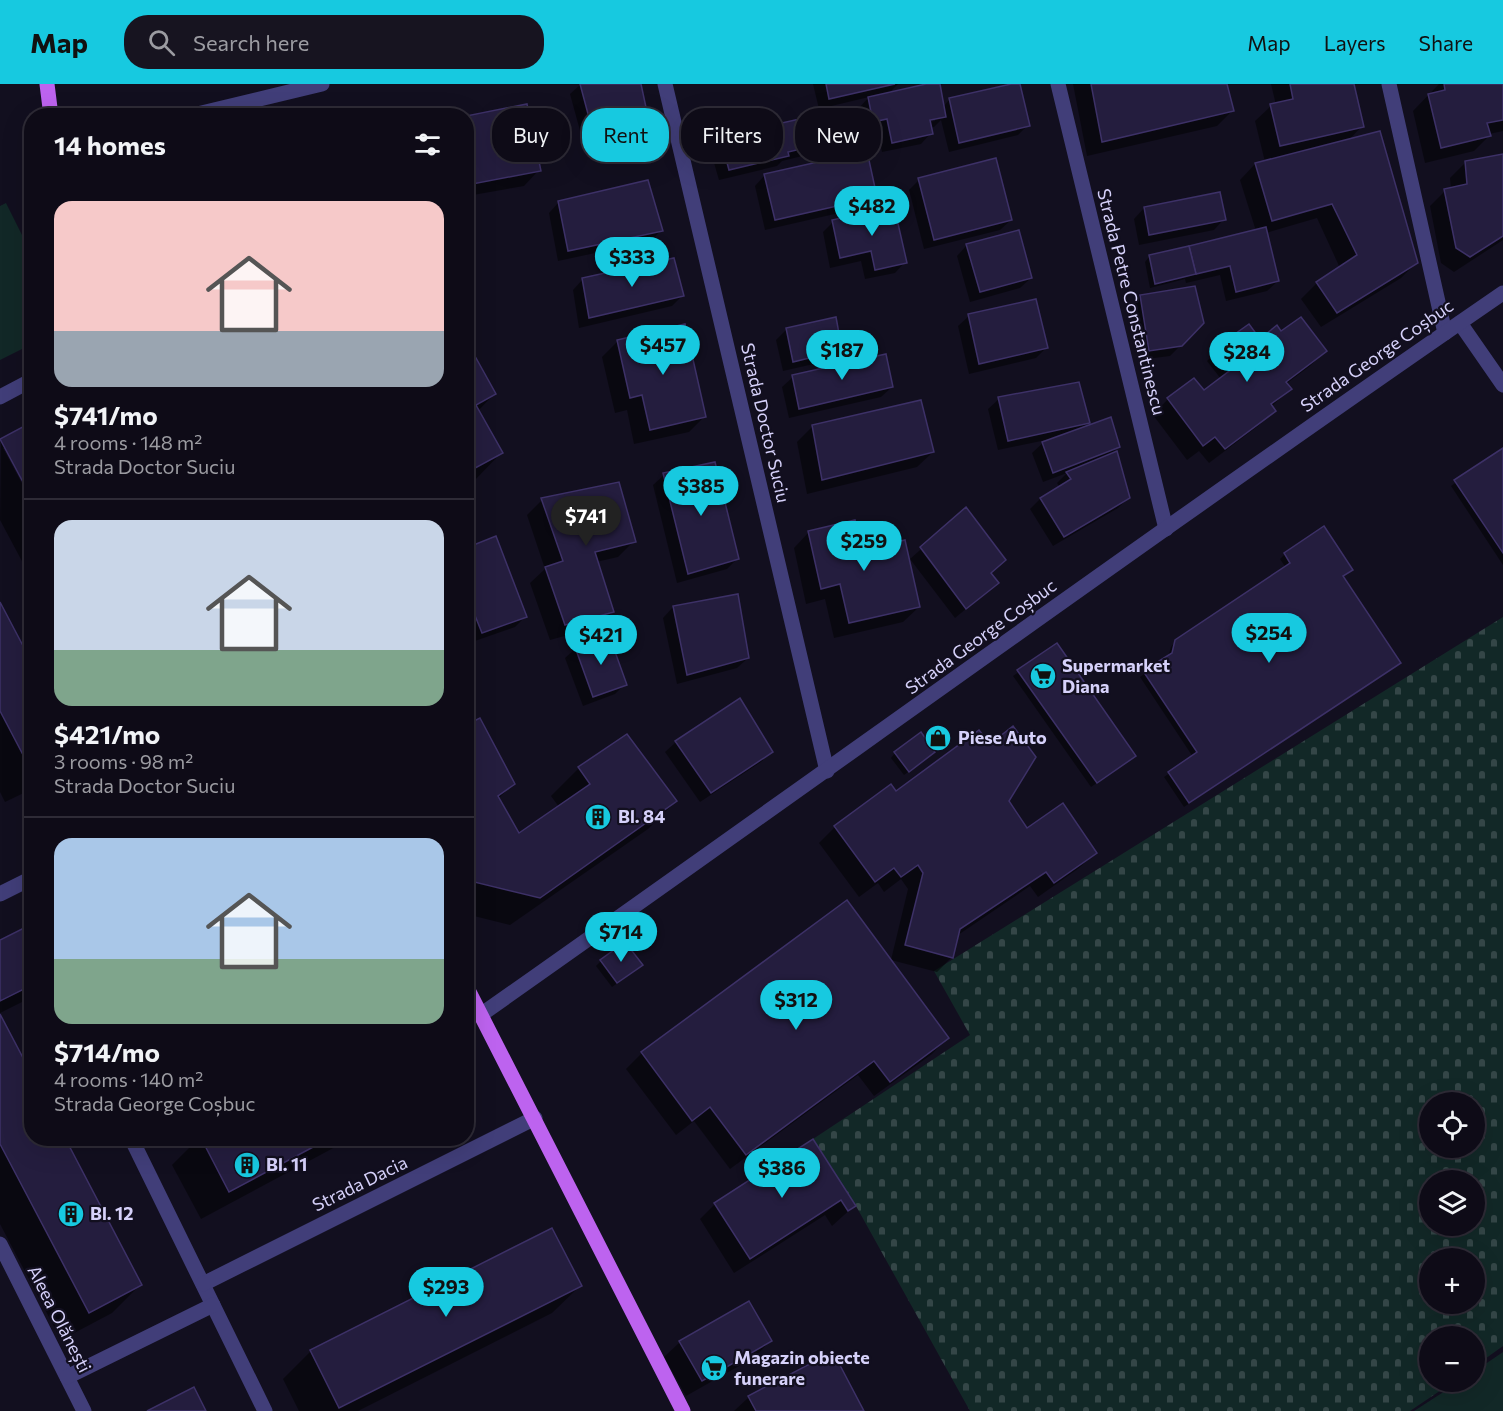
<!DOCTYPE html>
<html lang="en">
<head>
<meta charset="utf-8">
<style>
	body { margin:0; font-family:Commissioner,sans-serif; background:#171420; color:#f1f3f6; height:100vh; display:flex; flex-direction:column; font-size:22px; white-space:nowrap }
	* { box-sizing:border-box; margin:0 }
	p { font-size:20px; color:#9b9ba1 }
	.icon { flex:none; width:33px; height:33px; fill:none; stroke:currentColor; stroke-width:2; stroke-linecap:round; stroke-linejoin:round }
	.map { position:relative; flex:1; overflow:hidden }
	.sheet { position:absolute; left:24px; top:24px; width:450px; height:1038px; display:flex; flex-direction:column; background:#0e0b17; border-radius:24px; box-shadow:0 6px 24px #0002,0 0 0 2px #2e2b36 }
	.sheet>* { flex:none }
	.hud { position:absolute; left:492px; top:24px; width:570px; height:54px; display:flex; gap:12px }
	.tools { position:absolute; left:1419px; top:1008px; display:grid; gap:12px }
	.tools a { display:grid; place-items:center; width:66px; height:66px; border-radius:50%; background:#0e0b17; box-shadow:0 6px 24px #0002,0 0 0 2px #2e2b36; font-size:30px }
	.price { position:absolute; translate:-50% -51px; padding:0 14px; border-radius:21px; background:#17c9e0; color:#111; font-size:20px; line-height:39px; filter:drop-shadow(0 2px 3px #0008) }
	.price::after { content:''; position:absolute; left:50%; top:36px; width:18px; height:14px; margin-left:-9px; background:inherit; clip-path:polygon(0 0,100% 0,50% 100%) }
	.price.active { background:#222; color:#fff }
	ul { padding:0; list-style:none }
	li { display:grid; align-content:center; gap:12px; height:318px; padding:0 30px }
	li+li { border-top:2px solid #2e2b36 }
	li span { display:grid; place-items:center; height:186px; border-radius:18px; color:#555 }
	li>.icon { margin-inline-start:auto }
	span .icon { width:108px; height:108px; fill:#fffc; stroke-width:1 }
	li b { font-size:26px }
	h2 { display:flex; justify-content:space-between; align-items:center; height:72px; padding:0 30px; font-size:26px }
	.pill { padding:0 21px; border-radius:24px; background:#0e0b17; box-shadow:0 6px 24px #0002,0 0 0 2px #2e2b36; font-size:21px; line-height:54px }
	.pill.active { background:#17c9e0; color:#111 }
	header { display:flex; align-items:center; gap:36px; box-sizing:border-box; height:84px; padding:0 30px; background:#17c9e0; color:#111 }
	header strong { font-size:28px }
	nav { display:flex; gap:33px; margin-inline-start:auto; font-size:21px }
	.search { width:420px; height:54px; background:#171420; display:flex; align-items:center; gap:15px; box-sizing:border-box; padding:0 21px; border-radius:24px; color:#9b9ba1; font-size:22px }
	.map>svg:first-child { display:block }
	.cemetery { fill:url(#cemetery-stones); fill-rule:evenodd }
	.green { fill:#122827 }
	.shadow { fill:#0007; fill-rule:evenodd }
	.building { fill:#241d3e; stroke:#3d3167; stroke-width:1.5 }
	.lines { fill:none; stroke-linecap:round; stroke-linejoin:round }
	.minor { stroke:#413e79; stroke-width:15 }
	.major { stroke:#bd63ef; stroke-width:15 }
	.labels { text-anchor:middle; stroke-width:4.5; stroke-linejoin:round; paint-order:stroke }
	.street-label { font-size:18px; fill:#d6d1fa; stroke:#120f1f }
	.poi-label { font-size:18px; font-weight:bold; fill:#d6d1fa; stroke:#120f1f; text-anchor:start }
</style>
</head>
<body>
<header>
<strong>Map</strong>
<div class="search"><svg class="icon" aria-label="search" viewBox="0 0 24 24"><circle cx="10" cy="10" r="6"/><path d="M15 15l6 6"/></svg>Search here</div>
<nav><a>Map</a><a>Layers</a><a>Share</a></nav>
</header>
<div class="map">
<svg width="1503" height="1327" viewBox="0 0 1503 1327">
	<defs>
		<pattern id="cemetery-stones" width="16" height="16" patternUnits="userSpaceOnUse" patternTransform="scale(1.5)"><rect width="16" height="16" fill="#122827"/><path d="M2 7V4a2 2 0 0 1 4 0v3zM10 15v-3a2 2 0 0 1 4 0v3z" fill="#344647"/></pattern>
	</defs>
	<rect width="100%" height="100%" fill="#120f1f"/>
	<path class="cemetery" d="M1503,533V1262L1475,1282L1474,1252H1430V1298H1453L1410,1327H970L856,1122L813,1055L970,951L934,887ZM1430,1018H1474V1064H1430ZM1430,1096H1474V1142H1430ZM1430,1174H1474V1220H1430Z"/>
	<g class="green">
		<path d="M6,119L31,169L32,260L0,276V122Z"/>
		<path d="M1503,1268V1327H1414L1459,1298H1474L1475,1287Z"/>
	</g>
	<g class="shadow">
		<path d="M581,0H640L649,41L638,52L585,65L570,10Z"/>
		<path d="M813,0H898L888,10L925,2L924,0H943L938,1L943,23L949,16L1018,0L1028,41L1018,51L949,68L941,36L934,43L930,44L931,49L921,60L882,68L877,45L863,48L858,25L869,13L819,25ZM935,34V37L923,39L922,37Z"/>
		<path d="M1073,0H1226L1232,27L1217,42L1087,72Z"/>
		<path d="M1271,0H1352L1362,42L1348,57L1417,178L1401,194L1321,243L1301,215L1317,199L1340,184L1317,134L1266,149L1278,197L1267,207L1226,217L1220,191L1186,199L1185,195L1150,204L1145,178L1149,173L1256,147L1240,96L1255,80L1265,78L1255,37L1271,22L1276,21Z"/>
		<path d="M1439,0H1503V47L1489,50V52L1474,67L1425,79L1413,27Z"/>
		<path d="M466,33L539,86L524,102L473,111V114L466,121Z"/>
		<path d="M778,42L841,55L831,65L782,77L777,82L719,96L712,72L723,61L770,50Z"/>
		<path d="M1503,72V156L1454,188L1441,179L1430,122L1445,107L1451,105L1450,94L1466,78Z"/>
		<path d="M765,91L876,113L865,123L765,146L755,102Z"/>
		<path d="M919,96L1011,136L1000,146L924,165L909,106Z"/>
		<path d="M559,118L661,146L651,157L558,177L549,129Z"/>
		<path d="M1144,124L1224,135L1214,146L1139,161L1134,135Z"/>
		<path d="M833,138L905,178L895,189L865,195L861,177L830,184L823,148Z"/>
		<path d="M967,161L1031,194L1020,204L970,218L957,172Z"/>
		<path d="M583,195L682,212L672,222L579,244L573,206Z"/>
		<path d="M1140,213L1181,261L1170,272L1139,276L1130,223Z"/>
		<path d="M969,232L1046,264L1036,274L969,290L958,242Z"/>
		<path d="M1248,242L1259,257L1281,249L1325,267L1310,282L1286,300L1290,305L1271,323L1274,327L1258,342L1209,379L1199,367L1187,376L1153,331L1168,315L1203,308L1221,295L1207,277L1222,262Z"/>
		<path d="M787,245L841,266L831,276L783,287L776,256Z"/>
		<path d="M618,257L704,333L689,348L634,360L627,326L615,329L602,273Z"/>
		<path d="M466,259L494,310L478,327L501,369L474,397L466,401Z"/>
		<path d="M793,293L892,303L881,313L789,334L782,303Z"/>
		<path d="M999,315L1088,339L1082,345L1119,362L1109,372L1129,413L1118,424L1053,462L1030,425L1040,415L1060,404L1057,399L1067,389L1043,398L1032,369L1046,356L998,366L988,325Z"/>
		<path d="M813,342L933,368L917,383L807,410L797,358Z"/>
		<path d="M1,356L7,364H3L32,418V496L0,436Z"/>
		<path d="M1503,365V481L1451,402Z"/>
		<path d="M664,391L737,475L727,485L677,499L653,401Z"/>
		<path d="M542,416L634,457L618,473L596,478L613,528L597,543L550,556L530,499L545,485L527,431Z"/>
		<path d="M965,426L990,490L997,499L955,534L910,475Z"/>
		<path d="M809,448L861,468L919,523L903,538L834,554L825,515L806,520L794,464Z"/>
		<path d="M466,465L526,532L515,543L472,558L466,545Z"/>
		<path d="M1285,470L1351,485L1342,493L1394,583L1184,723L1164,693L1193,673L1140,593L1168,573L1171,563L1176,557L1286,484L1280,475Z"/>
		<path d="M0,521L32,582V705L5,718L0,708Z"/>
		<path d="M673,523L748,574L737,584L677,600L663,534Z"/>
		<path d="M1056,561L1129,676L1091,703L1013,592Z"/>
		<path d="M576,564L625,600L615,610L583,622L565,574Z"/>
		<path d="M739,616L771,668L761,678L700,718L665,668L676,658Z"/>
		<path d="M466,642L513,700L498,715L519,751L559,723L551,712L579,684L676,717L648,745L510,841L466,830Z"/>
		<path d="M989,662L1007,717L1027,746L1095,769L1079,784L1038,813L1030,802L958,851L952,873L937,888L891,876L908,805L901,795L884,808L878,799L859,813L819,759L835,743L895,709Z"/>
		<path d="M895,669L929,673L904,691L891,674Z"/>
		<path d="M847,818L947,954L932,970L874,1012L858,991L730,1085L694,1037L676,1051L626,985L642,969Z"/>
		<path d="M32,842V913L0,929V858Z"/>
		<path d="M601,877L636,886L612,903L596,882Z"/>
		<path d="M0,934L32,1054L140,1201L112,1229L61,1256L0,1140Z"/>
		<path d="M199,1054H352L201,1135L172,1081Z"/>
		<path d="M813,1057L854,1122L832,1142L825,1131L734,1189L700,1135L715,1120Z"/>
		<path d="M552,1146L580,1202L552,1229L358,1327H299L283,1295L311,1267Z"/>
		<path d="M748,1219L770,1257L755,1273L686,1312L664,1273L680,1258Z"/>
		<path d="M749,1313L862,1327H734Z"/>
	</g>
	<g class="building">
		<path d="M580,0H641L650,42L595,56Z"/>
		<path d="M826,0H895L829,15Z"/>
		<path d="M926,0H940L946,33L930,36L933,50L892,59L887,35L873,38L868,13Z"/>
		<path d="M1011,0H1020L1030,42L959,59L949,14Z"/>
		<path d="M1091,0H1227L1234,27L1102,58Z"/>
		<path d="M1290,0H1354L1364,43L1280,62L1270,20L1293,15Z"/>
		<path d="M1444,0H1503V36L1487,39L1491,52L1441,64L1428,10L1445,6Z"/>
		<path d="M527,20L541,87L472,100L475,115L466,116V32Z"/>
		<path d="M836,27L843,55L788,68L789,72L729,86L722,60L778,46L777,40Z"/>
		<path d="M1380,47L1418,179L1337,229L1316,198L1357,171L1332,120L1272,137L1255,79Z"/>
		<path d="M867,67L877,113L775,136L764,90Z"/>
		<path d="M1503,70V152L1470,173L1456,164L1444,105L1467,100L1465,77Z"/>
		<path d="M996,74L1012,136L934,156L918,94Z"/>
		<path d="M648,96L663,147L568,167L558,117Z"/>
		<path d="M1220,108L1226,136L1149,151L1144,123Z"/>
		<path d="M894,122L907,179L875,186L871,167L840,174L832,136Z"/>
		<path d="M1266,143L1279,197L1236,208L1230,182L1196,190L1189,162Z"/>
		<path d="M1019,146L1032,194L980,208L966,160Z"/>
		<path d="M1189,162L1196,190L1155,200L1149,171Z"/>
		<path d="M674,174L684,212L589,234L582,194Z"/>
		<path d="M1195,202L1204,239L1182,262L1149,267L1140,211Z"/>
		<path d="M1036,215L1048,264L979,280L968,230Z"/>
		<path d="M836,233L842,266L793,278L786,244Z"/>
		<path d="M1301,233L1327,267L1286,298L1292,305L1271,320L1276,327L1225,365L1215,353L1203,362L1167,314L1194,294L1204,306L1237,281L1221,260L1249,240L1260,255L1277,241L1281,247Z"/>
		<path d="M685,240L706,333L650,346L642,311L630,314L617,256Z"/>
		<path d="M466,256L496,310L476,321L503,369L466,389Z"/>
		<path d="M886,270L893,303L799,325L792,291Z"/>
		<path d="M1079,298L1090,339L1008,357L998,313Z"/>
		<path d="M921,316L934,368L822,396L812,341Z"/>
		<path d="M1111,333L1120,363L1053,389L1042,358Z"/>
		<path d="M32,338V415L0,355Z"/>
		<path d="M1503,364V469L1454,396Z"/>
		<path d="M1117,367L1130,414L1064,453L1040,414L1071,395L1066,388Z"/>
		<path d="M715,378L739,475L688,490L663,389Z"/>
		<path d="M619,398L636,458L595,468L614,528L565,541L545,483L563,477L541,414Z"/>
		<path d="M966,423L1006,476L991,489L999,499L966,525L920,463Z"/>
		<path d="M855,436L863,466L905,456L920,523L849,539L840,500L821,505L808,447Z"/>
		<path d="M1324,442L1353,486L1343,492L1401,579L1189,719L1168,688L1197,668L1143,587L1172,569L1175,556L1290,479L1284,469Z"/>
		<path d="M496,452L527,533L482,549L466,509V464Z"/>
		<path d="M738,510L749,574L687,591L673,522Z"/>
		<path d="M0,518L32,579V688L0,627Z"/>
		<path d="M609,551L627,601L593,613L575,563Z"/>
		<path d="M1057,559L1136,672L1097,699L1017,586Z"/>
		<path d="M740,614L773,668L711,709L675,657Z"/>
		<path d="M480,634L515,700L498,712L519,749L590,700L578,683L627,650L677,717L540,814L466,796V641Z"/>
		<path d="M1013,642L1036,673L1009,717L1027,744L1063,719L1097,769L1054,799L1046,788L960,845L953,874L905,861L923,789L918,781L901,793L894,784L875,798L834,742L891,700L896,707L979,646L990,660Z"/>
		<path d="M921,648L935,668L909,688L894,668Z"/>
		<path d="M847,816L949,954L890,998L874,977L746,1071L710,1023L692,1037L641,968Z"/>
		<path d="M32,840V901L0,917V856Z"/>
		<path d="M625,858L643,881L617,899L600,876Z"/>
		<path d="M0,930L32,991V1054H65L142,1201L89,1229L0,1060Z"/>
		<path d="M201,1054H330L229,1108Z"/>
		<path d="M813,1055L856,1122L848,1127L841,1116L750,1175L714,1119Z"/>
		<path d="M552,1144L582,1202L339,1324L310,1266Z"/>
		<path d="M749,1217L772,1257L702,1297L679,1257Z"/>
		<path d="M833,1268L864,1327H756L748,1312Z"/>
		<path d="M194,1303L206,1327H147Z"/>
	</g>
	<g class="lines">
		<g class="minor">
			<path d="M665,0L827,687"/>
			<path d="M1058,0L1166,445"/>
			<path d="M1389,0L1445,249"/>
			<path d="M189,32L322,0"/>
			<path d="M1460,239L1503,301"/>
			<path d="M0,313L32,296"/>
			<path d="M0,810L32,794"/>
			<path d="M482,930C823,690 1160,445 1503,209"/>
			<path d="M131,1054L265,1327"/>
			<path d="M0,1160L84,1327"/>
			<path d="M203,1200L535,1034"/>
			<path d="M67,1293L213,1221"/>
		</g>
		<g class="major">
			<path d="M47,0L51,32"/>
			<path d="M466,902L683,1327"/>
		</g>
	</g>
	<defs>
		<symbol id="supermarket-disc" viewBox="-11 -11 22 22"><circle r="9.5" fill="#17c9e0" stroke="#120f1f"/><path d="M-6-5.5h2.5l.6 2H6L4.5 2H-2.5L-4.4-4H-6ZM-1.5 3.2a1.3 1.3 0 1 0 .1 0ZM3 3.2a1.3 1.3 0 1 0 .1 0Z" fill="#111"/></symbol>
		<symbol id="shop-disc" viewBox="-11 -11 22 22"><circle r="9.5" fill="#17c9e0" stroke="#120f1f"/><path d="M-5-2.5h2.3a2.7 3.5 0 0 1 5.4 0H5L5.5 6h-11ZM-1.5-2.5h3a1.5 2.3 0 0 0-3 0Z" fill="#111"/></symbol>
		<symbol id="building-disc" viewBox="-11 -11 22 22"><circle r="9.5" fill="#17c9e0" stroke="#120f1f"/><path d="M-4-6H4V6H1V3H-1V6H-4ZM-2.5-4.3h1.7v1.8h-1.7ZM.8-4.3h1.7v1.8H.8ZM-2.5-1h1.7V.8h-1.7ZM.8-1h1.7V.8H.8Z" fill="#111"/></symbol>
	</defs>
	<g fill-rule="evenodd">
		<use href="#supermarket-disc" x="1028" y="577" width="30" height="30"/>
		<use href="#shop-disc" x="923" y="639" width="30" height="30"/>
		<use href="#building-disc" x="583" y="718" width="30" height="30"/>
		<use href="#building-disc" x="232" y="1066" width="30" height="30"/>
		<use href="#building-disc" x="56" y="1115" width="30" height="30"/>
		<use href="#supermarket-disc" x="699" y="1269" width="30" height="30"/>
	</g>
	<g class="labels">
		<g class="street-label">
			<text transform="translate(1131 218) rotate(76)" y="6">Strada Petre Constantinescu</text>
			<text transform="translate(1377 272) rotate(-35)" y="6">Strada George Coșbuc</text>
			<text transform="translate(765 339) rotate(77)" y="6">Strada Doctor Suciu</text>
			<text transform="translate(981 553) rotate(-36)" y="6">Strada George Coșbuc</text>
			<text transform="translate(360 1100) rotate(-26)" y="6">Strada Dacia</text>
			<text transform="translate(59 1235) rotate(63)" y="6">Aleea Olănești</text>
		</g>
		<g class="poi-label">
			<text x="1062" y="588">Supermarket<tspan x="1062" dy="21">Diana</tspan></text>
			<text x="958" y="660">Piese Auto</text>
			<text x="618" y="739">Bl. 84</text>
			<text x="266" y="1087">Bl. 11</text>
			<text x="90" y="1136">Bl. 12</text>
			<text x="734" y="1280">Magazin obiecte<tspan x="734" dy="21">funerare</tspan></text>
		</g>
	</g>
</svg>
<div class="tools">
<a><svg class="icon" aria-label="locate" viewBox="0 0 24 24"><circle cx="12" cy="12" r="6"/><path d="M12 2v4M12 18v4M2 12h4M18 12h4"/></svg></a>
<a><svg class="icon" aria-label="layers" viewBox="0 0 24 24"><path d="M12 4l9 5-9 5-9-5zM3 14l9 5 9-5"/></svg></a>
<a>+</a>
<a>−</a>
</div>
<b class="price" style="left:872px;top:153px">$482</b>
<b class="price" style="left:632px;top:204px">$333</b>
<b class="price" style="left:663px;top:292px">$457</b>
<b class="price" style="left:842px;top:297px">$187</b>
<b class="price" style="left:1247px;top:299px">$284</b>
<b class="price" style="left:701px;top:433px">$385</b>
<b class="price active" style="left:586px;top:463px">$741</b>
<b class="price" style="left:864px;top:488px">$259</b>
<b class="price" style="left:1269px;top:580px">$254</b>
<b class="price" style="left:601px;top:582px">$421</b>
<b class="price" style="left:621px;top:879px">$714</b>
<b class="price" style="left:796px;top:947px">$312</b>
<b class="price" style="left:782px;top:1115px">$386</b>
<b class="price" style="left:446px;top:1234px">$293</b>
<div class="hud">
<a class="pill">Buy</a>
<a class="pill active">Rent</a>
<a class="pill">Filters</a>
<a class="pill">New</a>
</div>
<section class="sheet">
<h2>14 homes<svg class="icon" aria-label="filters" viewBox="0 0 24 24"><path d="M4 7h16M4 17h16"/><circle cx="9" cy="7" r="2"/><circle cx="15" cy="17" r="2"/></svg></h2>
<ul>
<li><span style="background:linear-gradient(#f6c9c9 70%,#9aa5b1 0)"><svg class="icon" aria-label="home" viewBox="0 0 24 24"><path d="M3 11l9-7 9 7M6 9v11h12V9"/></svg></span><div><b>$741/mo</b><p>4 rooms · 148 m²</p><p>Strada Doctor Suciu</p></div></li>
<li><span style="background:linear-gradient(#c9d6e8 70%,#7fa58c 0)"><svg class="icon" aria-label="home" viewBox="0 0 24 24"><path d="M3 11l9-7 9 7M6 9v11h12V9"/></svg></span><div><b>$421/mo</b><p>3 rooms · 98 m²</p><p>Strada Doctor Suciu</p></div></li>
<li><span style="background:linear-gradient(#a9c7e8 65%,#7fa58c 0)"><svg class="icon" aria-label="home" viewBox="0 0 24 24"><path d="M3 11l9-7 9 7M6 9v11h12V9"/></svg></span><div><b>$714/mo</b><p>4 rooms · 140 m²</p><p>Strada George Coșbuc</p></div></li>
</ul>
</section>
</div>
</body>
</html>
